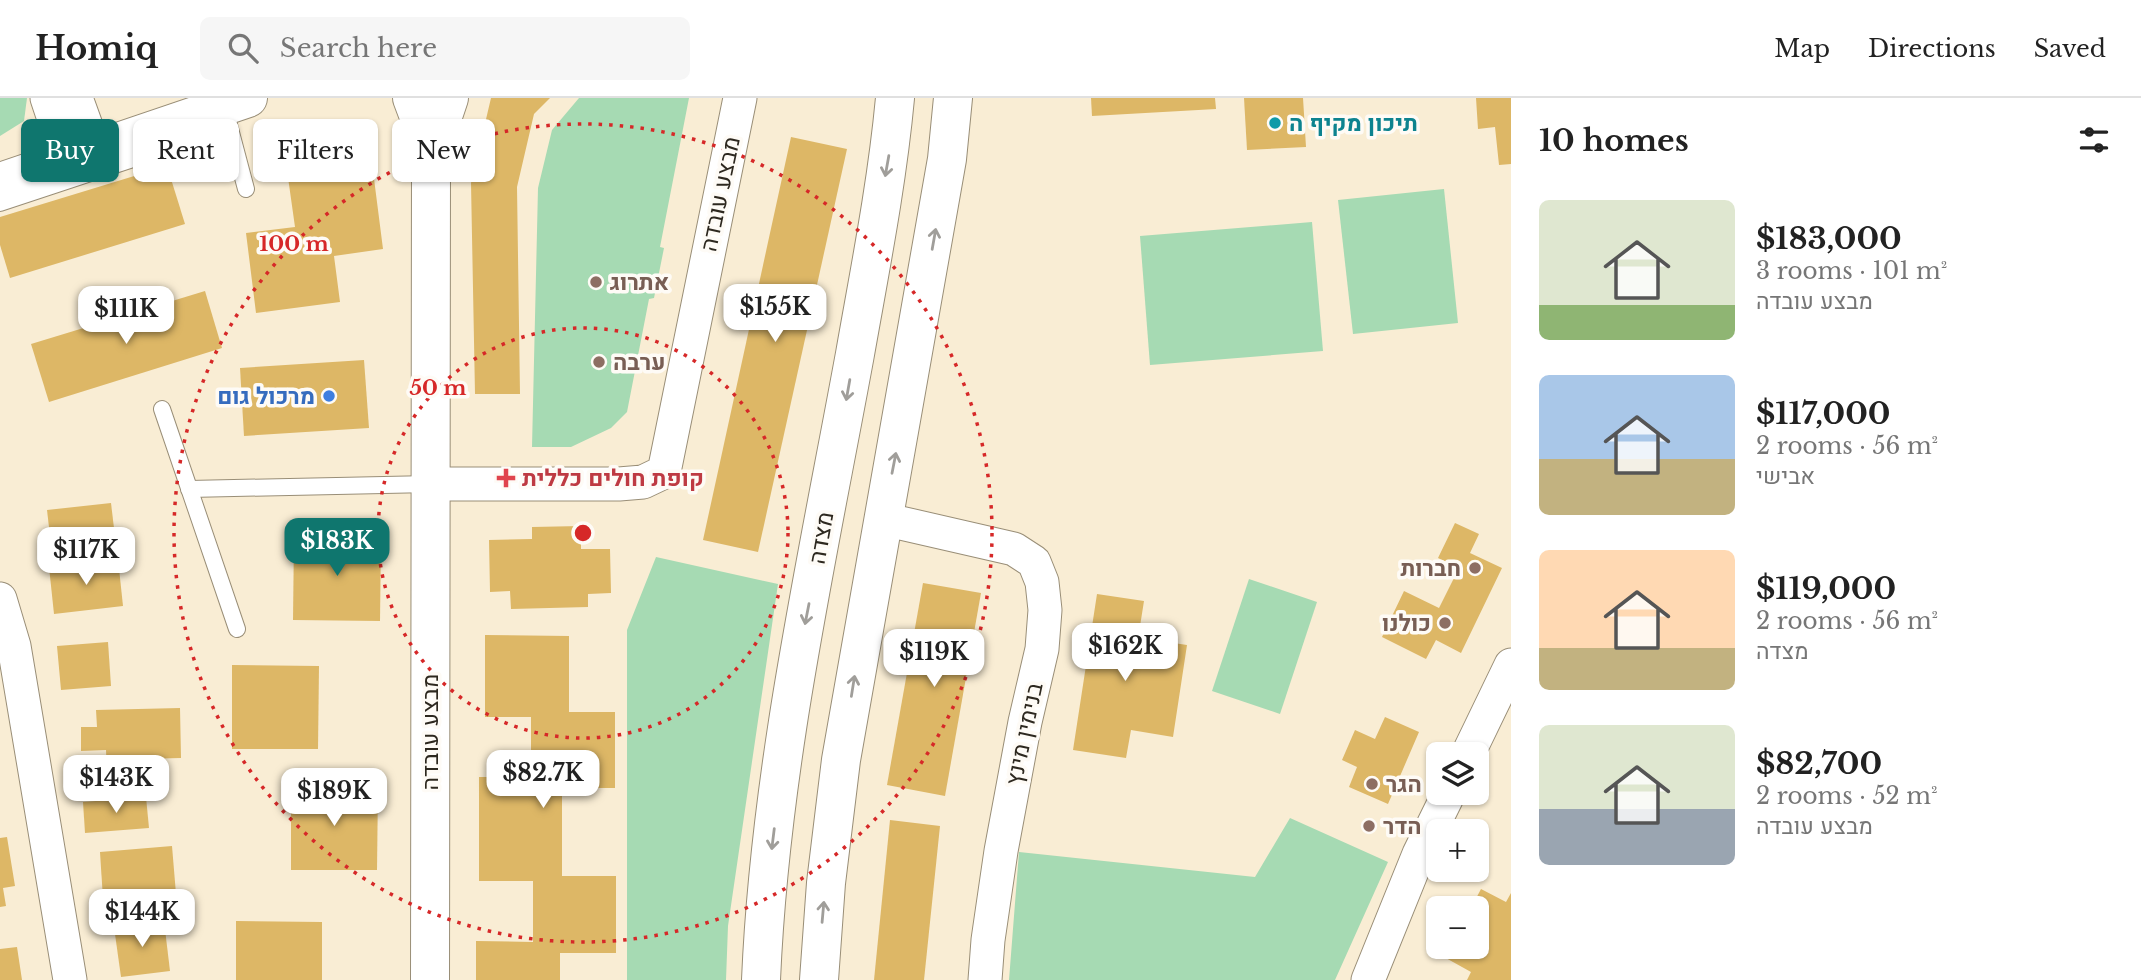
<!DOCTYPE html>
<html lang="en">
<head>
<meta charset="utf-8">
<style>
	body { margin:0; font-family:"Libre Baskerville",Heebo,serif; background:#f6f6f6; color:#222; height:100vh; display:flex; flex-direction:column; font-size:26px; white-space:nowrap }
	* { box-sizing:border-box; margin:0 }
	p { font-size:23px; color:#767676 }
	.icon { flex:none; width:38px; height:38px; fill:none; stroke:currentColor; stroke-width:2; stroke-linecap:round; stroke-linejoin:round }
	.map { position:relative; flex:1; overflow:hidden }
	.side { display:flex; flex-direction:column; background:#fff; width:630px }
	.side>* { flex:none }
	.guide { position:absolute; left:21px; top:21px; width:665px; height:63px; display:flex; gap:14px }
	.fabs { position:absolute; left:1426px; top:644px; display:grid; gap:14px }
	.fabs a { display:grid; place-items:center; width:63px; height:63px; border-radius:10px; background:#fff; box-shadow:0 2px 5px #0004; font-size:35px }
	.price { position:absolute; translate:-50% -60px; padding:0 16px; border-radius:14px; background:#fff; color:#222; font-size:23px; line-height:46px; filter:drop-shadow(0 2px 4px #0008) }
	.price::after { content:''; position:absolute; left:50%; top:42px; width:21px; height:16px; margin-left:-10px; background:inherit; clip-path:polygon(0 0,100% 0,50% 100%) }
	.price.on { background:#0f766e; color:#fff }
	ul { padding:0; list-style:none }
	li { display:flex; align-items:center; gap:21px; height:175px; padding:0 28px }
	li span { display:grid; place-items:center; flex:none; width:196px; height:140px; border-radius:10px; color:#555 }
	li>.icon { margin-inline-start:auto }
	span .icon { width:84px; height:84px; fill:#fffc; stroke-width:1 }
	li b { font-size:30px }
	h2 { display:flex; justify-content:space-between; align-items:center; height:84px; padding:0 28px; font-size:30px }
	.chip { padding:0 24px; border-radius:10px; background:#fff; box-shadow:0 2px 5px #0004; font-size:24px; line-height:63px }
	.chip.on { background:#0f766e; color:#fff }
	header { display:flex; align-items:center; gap:42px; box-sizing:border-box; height:98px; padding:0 35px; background:#fff; border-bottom:2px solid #e0e0e0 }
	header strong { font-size:33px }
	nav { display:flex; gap:38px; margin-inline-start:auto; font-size:24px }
	.search { width:490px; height:63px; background:#f6f6f6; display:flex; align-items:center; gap:18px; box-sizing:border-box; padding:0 24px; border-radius:10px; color:#767676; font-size:26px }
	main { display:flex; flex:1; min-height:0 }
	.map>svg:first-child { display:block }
	.green { fill:#a6dab3 }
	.building { fill:#ddb766 }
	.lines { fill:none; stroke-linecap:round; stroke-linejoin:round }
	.service-casing { stroke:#998e77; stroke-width:18 }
	.minor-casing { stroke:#998e77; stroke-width:35 }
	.tertiary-casing { stroke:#998e77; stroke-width:40 }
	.secondary-casing { stroke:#998e77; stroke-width:40 }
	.service { stroke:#fff; stroke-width:16 }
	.minor { stroke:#fff; stroke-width:33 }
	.tertiary { stroke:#fff; stroke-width:38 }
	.secondary { stroke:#fff; stroke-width:38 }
	.oneway { stroke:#a09e9a }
	.ring { fill:none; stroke:#d62828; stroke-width:3.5; stroke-dasharray:3.5 7 }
	.culture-dot { fill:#0f9aa8; stroke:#fefbf6; stroke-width:2.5 }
	.education-dot { fill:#8d6e63; stroke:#fefbf6; stroke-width:2.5 }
	.shop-dot { fill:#3f7fe0; stroke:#fefbf6; stroke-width:2.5 }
	.health-dot { fill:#e0444e; stroke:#fefbf6; stroke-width:2.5 }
	.labels { text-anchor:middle; stroke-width:7; stroke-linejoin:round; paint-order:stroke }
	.culture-label { font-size:23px; font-weight:bold; fill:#0d838f; stroke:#fefbf6; text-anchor:start }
	.street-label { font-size:23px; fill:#2d281f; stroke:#fefbf6 }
	.education-label { font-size:23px; font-weight:bold; fill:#785e54; stroke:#fefbf6; text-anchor:start }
	.shop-label { font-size:23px; font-weight:bold; fill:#366cbe; stroke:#fefbf6; text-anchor:end }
	.health-label { font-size:23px; font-weight:bold; fill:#be3a42; stroke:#fefbf6; text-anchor:start }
	.centre { fill:#d62828; stroke:#fefbf6; stroke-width:3.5 }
	.ring-label { font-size:21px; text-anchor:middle; font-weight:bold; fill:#d62828; stroke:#fefbf6; stroke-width:7; stroke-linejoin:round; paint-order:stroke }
</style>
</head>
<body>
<header>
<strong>Homiq</strong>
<div class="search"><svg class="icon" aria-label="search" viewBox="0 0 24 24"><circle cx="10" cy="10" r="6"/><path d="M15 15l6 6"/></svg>Search here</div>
<nav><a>Map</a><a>Directions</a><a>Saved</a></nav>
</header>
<main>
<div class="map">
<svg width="1511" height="882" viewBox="0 0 1511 882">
	<rect width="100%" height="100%" fill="#f9edd4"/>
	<g class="green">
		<path d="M0,0H27L24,23L0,38Z"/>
		<path d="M579,0H689L660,149L664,150L654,200L649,201L627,314L611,330L571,349H532L538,90L552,32Z"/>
		<path d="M1444,91L1458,225L1353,236L1338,102Z"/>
		<path d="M1312,124L1323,253L1150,267L1140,138Z"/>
		<path d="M656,459L778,486L728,828L726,882H627V532Z"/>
		<path d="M1249,481L1317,504L1280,616L1212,593Z"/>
		<path d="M1290,720L1388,764L1335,882H1009L1019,754L1255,779Z"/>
	</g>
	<g class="building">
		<path d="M491,0H550L534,16L517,89L520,296H475L471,85Z"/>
		<path d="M1091,0H1215L1216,11L1092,18Z"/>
		<path d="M1244,0H1303L1306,49L1247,52Z"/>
		<path d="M1476,0H1511V66L1499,67L1495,29L1478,31Z"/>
		<path d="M367,26L383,151L334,158L340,204L256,215L246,135L295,129L282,37Z"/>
		<path d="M791,39L847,51L758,454L703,442Z"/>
		<path d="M167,68L185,126L10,180L0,147V119Z"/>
		<path d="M205,193L222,250L49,304L31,246Z"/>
		<path d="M364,262L369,330L244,338L240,270Z"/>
		<path d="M111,405L116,447L52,455L47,412Z"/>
		<path d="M1455,425L1479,436L1470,455L1502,470L1461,555L1436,542L1426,561L1382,539L1404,493L1439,510L1459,470L1438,460Z"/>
		<path d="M581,428V451H610L611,495L588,496V509L511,511L510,493L490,494L489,442L532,441V429Z"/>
		<path d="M294,438H381L380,523L293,522Z"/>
		<path d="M118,461L123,508L54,516L49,469Z"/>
		<path d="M923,485L981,495L945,698L887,687Z"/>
		<path d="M1097,496L1144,503L1134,566L1163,571L1167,544L1187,547L1173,639L1131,632L1126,660L1073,652Z"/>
		<path d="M485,537L569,538V614H615V690H562V778H616V855H560V882H476V843L533,844V783H479V679H531V619H485Z"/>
		<path d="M108,544L111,588L61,592L57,548Z"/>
		<path d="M232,567L319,568L318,651H232Z"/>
		<path d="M180,610L181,660L138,661V677H107L106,652L81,653V629H97L96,612Z"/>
		<path d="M1385,619L1419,634L1388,706L1349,689L1357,669L1342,662L1355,632L1375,641Z"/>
		<path d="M291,688H378L377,772H291Z"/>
		<path d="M146,699L149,730L85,735L83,704Z"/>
		<path d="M890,722L940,728L924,882H874Z"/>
		<path d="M7,739L15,788L3,790L6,808L0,809V740Z"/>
		<path d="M172,748L176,796L103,801L100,754Z"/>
		<path d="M1481,791L1506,804L1511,795V882H1467L1471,874L1444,859L1450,849H1477V810H1471Z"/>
		<path d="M164,823L170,873L121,879L114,829Z"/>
		<path d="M236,823L322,824V882H236Z"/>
		<path d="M17,849L22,882H0V851Z"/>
	</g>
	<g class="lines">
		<defs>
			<g id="service">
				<path d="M224,8L246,91"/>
				<path d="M0,105L130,62L142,44"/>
				<path d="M162,311L237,531"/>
				<path d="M189,391L431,386"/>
			</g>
			<g id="minor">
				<path d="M47,0L62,45L80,57L89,36L76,0"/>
				<path d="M431,386H619L643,384L664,374L740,0"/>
				<path d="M883,421L1014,451L1034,464L1042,484L1045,512L1042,551L1025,624L1001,753L988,842L985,882"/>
				<path d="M0,501L14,548L70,882"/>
				<path d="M1468,656L1511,567"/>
				<path d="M1368,882L1419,756L1449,695"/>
			</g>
			<g id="tertiary">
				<path d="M412,0L427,40L431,63L430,882"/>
				<path d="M432,61L441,24L449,0"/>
				<path d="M0,84L248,0"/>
			</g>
			<g id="secondary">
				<path d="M761,882C770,671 817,463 855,256C870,171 887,86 895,0"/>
				<path d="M819,882L826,785L841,662L947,61L953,0"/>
			</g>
		</defs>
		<use href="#service" class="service-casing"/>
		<use href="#minor" class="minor-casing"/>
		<use href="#tertiary" class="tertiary-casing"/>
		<use href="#secondary" class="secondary-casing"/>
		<use href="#service" class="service"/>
		<use href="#minor" class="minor"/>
		<use href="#tertiary" class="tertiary"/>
		<use href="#secondary" class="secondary"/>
	</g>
	<defs><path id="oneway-shaft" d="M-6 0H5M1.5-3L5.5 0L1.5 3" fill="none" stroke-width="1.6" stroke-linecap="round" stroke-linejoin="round" transform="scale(1.75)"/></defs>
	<g class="oneway">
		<use href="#oneway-shaft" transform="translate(887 68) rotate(100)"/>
		<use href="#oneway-shaft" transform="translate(934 141) rotate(-80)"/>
		<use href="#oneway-shaft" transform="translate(848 292) rotate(100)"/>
		<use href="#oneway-shaft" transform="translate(894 365) rotate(-79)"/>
		<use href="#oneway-shaft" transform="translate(807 516) rotate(101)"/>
		<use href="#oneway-shaft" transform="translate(853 588) rotate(-81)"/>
		<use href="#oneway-shaft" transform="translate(773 741) rotate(97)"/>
		<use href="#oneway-shaft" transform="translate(823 814) rotate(-85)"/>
	</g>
	<g class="ring">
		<circle cx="583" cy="435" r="205"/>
		<circle cx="583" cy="435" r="409"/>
	</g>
	<circle class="culture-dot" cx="1275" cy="25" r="7"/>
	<g class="education-dot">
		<circle cx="596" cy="184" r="7"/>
		<circle cx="599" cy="264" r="7"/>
		<circle cx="1475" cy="470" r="7"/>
		<circle cx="1445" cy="525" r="7"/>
		<circle cx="1372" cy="686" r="7"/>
		<circle cx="1369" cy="728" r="7"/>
	</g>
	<circle class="shop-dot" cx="329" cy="298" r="7"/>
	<path class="health-dot" d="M502.5 369.5h7v7h7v7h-7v7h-7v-7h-7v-7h7z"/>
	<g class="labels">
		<g class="culture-label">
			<text x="1289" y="33">תיכון מקיף ה</text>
		</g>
		<g class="street-label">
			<text transform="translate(720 96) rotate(-78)" y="8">מבצע עובדה</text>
			<text transform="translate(821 440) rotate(-80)" y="8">מצדה</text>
			<text transform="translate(430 634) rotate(-90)" y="8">מבצע עובדה</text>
			<text transform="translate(1024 636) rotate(-78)" y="8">בנימין מינץ</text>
		</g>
		<g class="education-label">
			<text x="610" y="192">אתרוג</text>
			<text x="613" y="272">ערבה</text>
			<text x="1461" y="478" text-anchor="end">חברות</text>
			<text x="1431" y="533" text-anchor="end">כולנו</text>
			<text x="1386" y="694">הגר</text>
			<text x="1383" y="736">הדר</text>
		</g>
		<g class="shop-label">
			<text x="315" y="306">מרכול גום</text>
		</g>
		<g class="health-label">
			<text x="522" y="388">קופת חולים כללית</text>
		</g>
	</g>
	<circle cx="583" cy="435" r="10" class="centre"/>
	<g class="ring-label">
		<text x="294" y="153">100 m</text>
		<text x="438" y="297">50 m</text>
	</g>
</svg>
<div class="fabs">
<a><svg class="icon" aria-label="layers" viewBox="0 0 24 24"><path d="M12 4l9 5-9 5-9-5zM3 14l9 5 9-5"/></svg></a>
<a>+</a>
<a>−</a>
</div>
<b class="price" style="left:775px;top:246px">$155K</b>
<b class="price" style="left:126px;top:248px">$111K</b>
<b class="price on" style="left:337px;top:480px">$183K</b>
<b class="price" style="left:86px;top:489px">$117K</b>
<b class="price" style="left:1125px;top:585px">$162K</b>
<b class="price" style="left:934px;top:591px">$119K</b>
<b class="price" style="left:543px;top:712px">$82.7K</b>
<b class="price" style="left:116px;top:717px">$143K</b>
<b class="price" style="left:334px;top:730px">$189K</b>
<b class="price" style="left:142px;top:851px">$144K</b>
<div class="guide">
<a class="chip on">Buy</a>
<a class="chip">Rent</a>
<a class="chip">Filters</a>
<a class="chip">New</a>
</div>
</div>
<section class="side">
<h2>10 homes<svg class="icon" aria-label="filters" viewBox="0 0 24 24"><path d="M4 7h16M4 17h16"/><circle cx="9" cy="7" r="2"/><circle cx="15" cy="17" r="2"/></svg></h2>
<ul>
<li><span style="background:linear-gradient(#dfe7d0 75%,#8fb573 0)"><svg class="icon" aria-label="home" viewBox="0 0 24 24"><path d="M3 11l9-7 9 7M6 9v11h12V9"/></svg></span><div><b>$183,000</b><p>3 rooms · 101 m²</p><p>מבצע עובדה</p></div></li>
<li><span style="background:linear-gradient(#a9c7e8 60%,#c2b280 0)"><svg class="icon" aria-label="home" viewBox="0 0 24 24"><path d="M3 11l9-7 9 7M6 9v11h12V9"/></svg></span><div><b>$117,000</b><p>2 rooms · 56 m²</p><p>אבישי</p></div></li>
<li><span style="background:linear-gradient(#ffd9b3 70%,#c2b280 0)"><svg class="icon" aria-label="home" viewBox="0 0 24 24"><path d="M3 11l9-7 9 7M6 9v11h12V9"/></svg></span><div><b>$119,000</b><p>2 rooms · 56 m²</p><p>מצדה</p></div></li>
<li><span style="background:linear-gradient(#dfe7d0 60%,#9aa5b1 0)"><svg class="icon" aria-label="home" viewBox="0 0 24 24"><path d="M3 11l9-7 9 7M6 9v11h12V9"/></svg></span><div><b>$82,700</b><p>2 rooms · 52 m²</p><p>מבצע עובדה</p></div></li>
</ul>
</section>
</main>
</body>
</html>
